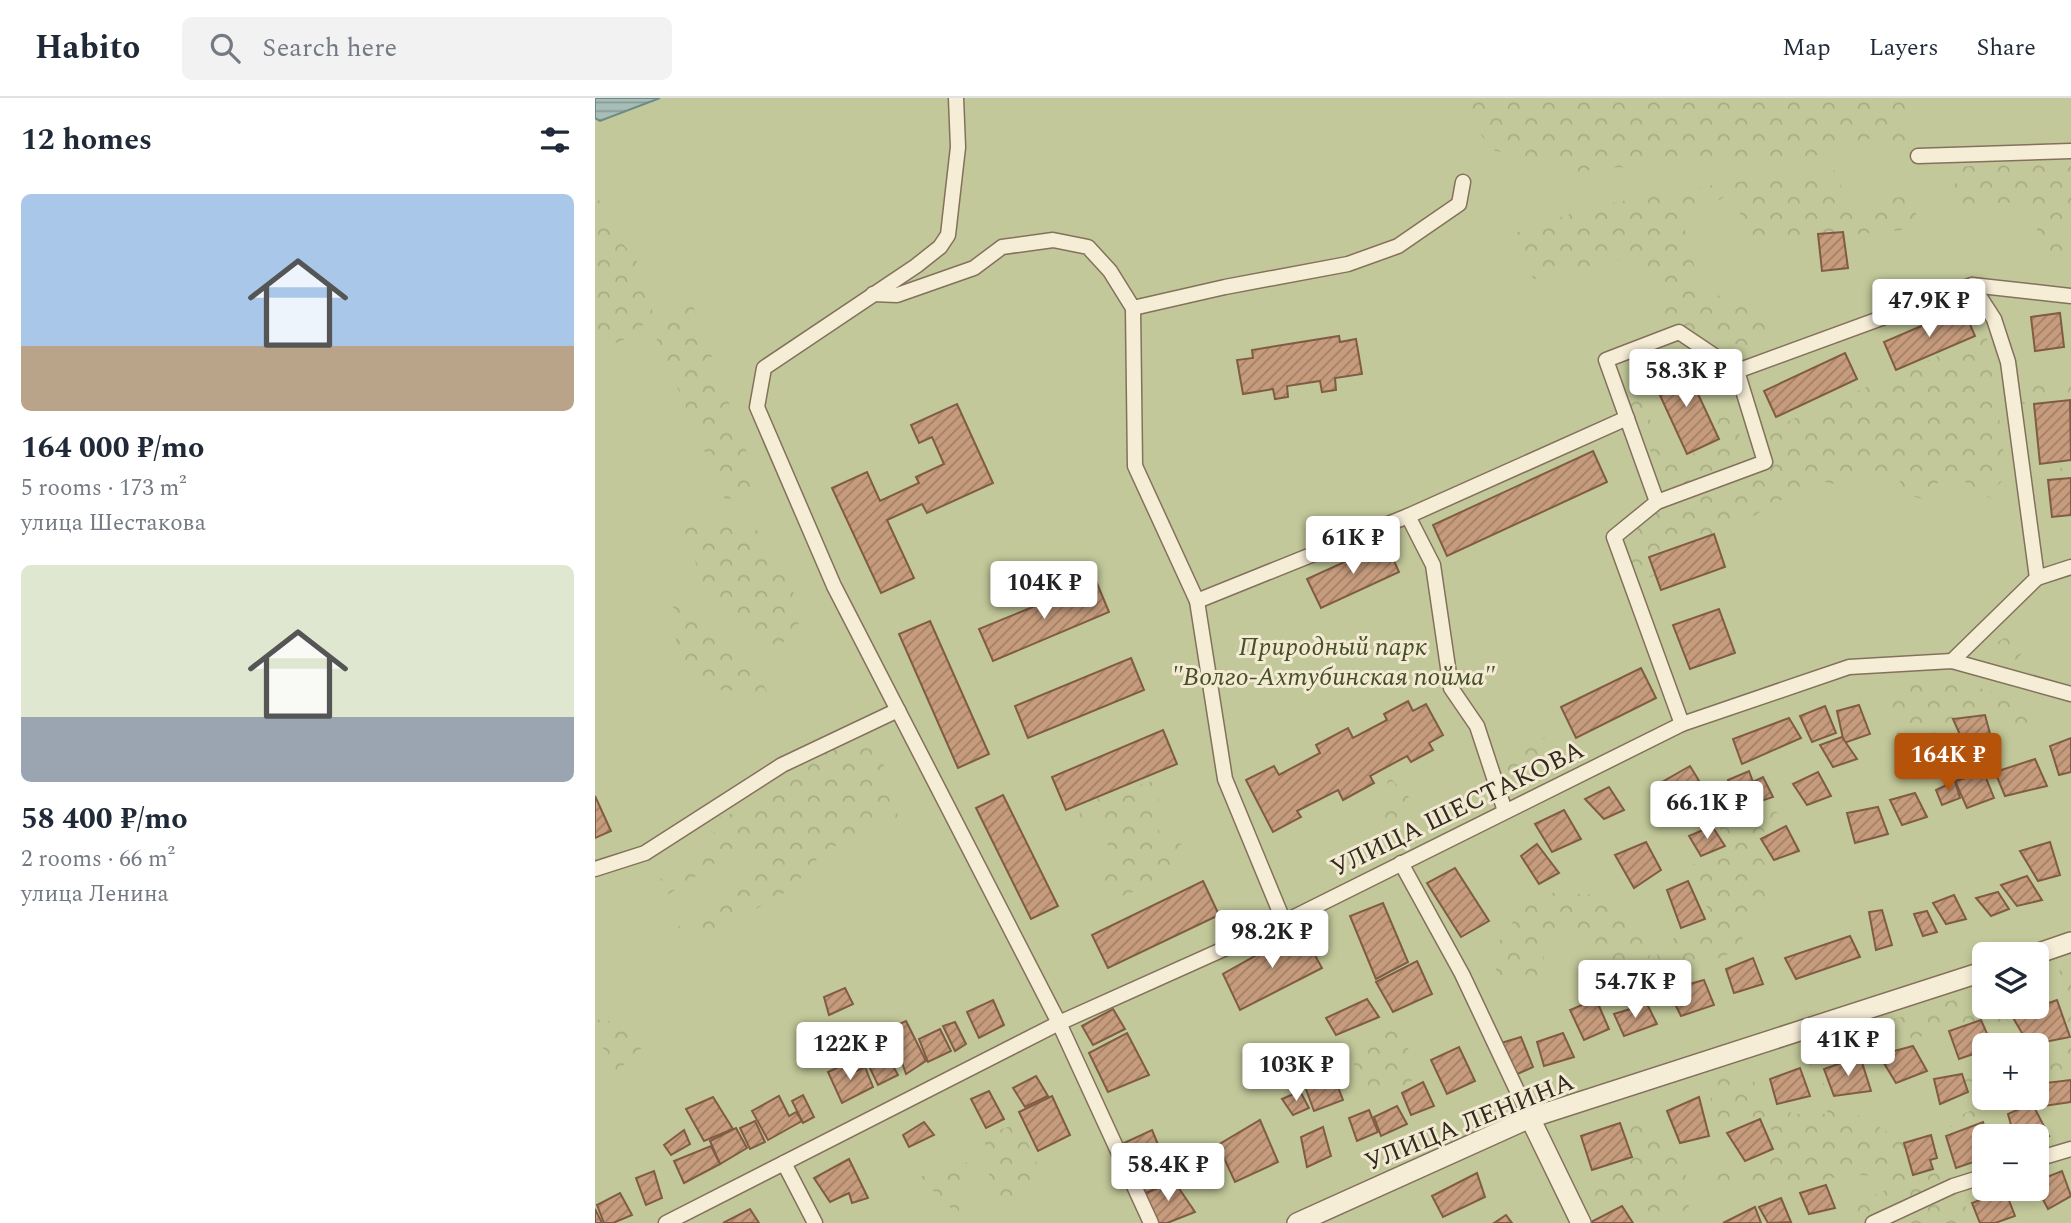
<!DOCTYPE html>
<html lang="en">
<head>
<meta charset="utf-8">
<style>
	body { margin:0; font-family:Spectral,serif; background:#f2f2f3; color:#1f2937; height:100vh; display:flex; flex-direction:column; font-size:26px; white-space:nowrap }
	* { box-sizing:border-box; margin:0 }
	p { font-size:23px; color:#747a83 }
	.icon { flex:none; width:38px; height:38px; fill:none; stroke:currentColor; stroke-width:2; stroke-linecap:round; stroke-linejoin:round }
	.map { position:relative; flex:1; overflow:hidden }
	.panel { display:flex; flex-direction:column; background:#fff; width:595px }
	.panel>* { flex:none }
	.controls { position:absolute; left:1377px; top:844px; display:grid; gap:14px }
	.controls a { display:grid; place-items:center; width:77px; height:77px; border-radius:10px; background:#fff; box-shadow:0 4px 10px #0003; font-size:35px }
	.price { position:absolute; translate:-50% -60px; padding:0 16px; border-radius:7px; background:#fff; color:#222; font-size:23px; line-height:46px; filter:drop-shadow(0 2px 4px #0008) }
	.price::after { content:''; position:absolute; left:50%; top:42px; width:21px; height:16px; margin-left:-10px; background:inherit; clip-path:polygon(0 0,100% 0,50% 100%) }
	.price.current { background:#b45309; color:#fff }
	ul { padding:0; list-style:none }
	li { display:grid; align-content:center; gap:14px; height:371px; padding:0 21px }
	li span { display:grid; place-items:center; height:217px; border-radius:10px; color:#555 }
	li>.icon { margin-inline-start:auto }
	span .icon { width:126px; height:126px; fill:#fffc; stroke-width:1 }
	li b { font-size:30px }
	h2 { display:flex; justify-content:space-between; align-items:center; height:84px; padding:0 21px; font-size:30px }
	header { display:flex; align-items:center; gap:42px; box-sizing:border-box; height:98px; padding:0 35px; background:#fff; border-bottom:2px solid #e0e1e3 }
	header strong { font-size:33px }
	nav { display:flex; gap:38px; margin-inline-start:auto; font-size:24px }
	.search { width:490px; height:63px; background:#f2f2f3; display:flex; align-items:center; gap:18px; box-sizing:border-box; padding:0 24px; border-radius:10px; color:#747a83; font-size:26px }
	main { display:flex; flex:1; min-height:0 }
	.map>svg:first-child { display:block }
	.green { fill:#c2c899; fill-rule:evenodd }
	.forest { fill:url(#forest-crowns) }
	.water { fill:url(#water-rules); stroke:#6d8b84; stroke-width:2 }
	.building { fill:url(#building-hatch); stroke:#815c44; stroke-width:2 }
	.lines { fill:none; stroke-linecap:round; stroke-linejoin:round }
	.minor-casing { stroke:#84715c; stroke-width:17 }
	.tertiary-casing { stroke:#84715c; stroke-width:22 }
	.minor { stroke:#f6edd7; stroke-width:14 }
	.tertiary { stroke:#f6edd7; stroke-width:19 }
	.labels { text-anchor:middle; stroke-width:6; stroke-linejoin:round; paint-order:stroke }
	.park-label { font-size:26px; font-style:italic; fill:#455027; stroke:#f3ead3 }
	.street-label { font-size:26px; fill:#352a1f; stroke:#f3ead3 }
</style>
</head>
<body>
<header>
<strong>Habito</strong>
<div class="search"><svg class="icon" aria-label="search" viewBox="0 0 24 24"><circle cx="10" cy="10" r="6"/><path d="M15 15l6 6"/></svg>Search here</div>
<nav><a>Map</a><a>Layers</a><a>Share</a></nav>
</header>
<main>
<section class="panel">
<h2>12 homes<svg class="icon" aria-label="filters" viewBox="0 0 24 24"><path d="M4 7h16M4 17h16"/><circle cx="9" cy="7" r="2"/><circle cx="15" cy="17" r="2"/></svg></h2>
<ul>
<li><span style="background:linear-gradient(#a9c7e8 70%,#b9a48a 0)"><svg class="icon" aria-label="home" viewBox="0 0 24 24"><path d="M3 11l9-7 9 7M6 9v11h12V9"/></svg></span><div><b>164 000 ₽/mo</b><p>5 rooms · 173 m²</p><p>улица Шестакова</p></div></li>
<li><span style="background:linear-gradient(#dfe7d0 70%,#9aa5b1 0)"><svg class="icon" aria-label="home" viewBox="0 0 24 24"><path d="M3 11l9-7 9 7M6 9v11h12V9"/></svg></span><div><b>58 400 ₽/mo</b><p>2 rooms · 66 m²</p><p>улица Ленина</p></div></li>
</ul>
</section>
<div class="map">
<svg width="1476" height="1125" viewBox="0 0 1476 1125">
	<defs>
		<pattern id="forest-crowns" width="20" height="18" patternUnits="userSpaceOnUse" patternTransform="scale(1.75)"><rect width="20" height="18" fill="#c2c899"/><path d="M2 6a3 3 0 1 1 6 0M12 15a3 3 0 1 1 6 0" fill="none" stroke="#a7ac83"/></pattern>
		<pattern id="water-rules" width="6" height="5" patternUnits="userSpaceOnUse" patternTransform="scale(1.75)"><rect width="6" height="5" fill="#a6beb7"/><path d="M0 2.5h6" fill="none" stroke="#889b94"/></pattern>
		<pattern id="building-hatch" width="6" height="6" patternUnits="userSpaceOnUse" patternTransform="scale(1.75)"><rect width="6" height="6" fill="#c69c7d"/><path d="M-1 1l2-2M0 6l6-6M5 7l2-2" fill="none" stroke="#a27f66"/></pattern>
	</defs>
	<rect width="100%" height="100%" fill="#ebdfc4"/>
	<path class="green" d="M0,0H1476V1125H0ZM1390,856H1442V908H1390ZM1390,947H1442V999H1390ZM1390,1038H1442V1090H1390Z"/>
	<g class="forest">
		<path d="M867,0H1148L1162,4L1171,0H1342C1322,11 1309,20 1313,45L1307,53L1294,57L1279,39L1204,63L1170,57L1139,61L1118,58L1074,62L1039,71L1024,69L979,74L923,56L900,53L866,14Z"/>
		<path d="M1476,60V124L1465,161L1446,154L1441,127L1422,104L1354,110L1364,69Z"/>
		<path d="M1245,72L1248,110L1310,98L1330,130L1157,146L1133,85Z"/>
		<path d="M1118,87L1129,99L1088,125L1105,190L1184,222L1159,252L1076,225L1062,213L1068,192L1062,174L1036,159L939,181L911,138L999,108Z"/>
		<path d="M0,93L19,135L41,162L58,215L38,238L6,251H0Z"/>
		<path d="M97,205L168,398L130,401L57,230Z"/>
		<path d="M1391,237C1402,284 1404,330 1412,377L1400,391L1402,402C1376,399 1352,348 1334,403L1306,395L1304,373H1280L1255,389L1230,384L1179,405L1140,430L1095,449L1084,467L1056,479L1038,481C1022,437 1054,410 1094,399C1109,395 1128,395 1142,388C1154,383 1165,368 1175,360L1162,337Z"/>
		<path d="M1071,246L1123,268L1134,302L1118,308L1088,262L1040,289L1075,365L1128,343L1120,321L1137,318L1154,360L1073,393L1019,269Z"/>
		<path d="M1420,279L1476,286V299L1427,306Z"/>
		<path d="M1476,366V379L1439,381Z"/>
		<path d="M112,421L144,426L166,434L198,492L204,525L182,552C167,543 152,535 139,522C124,507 131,502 108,491L100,462L83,446L79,428Z"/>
		<path d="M77,494L91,517L126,533L159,566L172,594L110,591L83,567Z"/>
		<path d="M1413,538L1428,540L1429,553L1418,565L1397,547Z"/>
		<path d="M1305,583L1371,587L1409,596L1435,612L1432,629L1412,636L1398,620L1384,618L1359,622L1363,655L1323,662L1304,642L1293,614Z"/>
		<path d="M268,637L297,679L303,720L229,753L196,791L138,824L104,838L79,832L171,761L151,744L68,800L63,783L116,745L123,720L160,707L192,673L242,641Z"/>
		<path d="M953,638L966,654L909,682L895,663Z"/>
		<path d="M794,679L826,711L782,729L783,718Z"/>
		<path d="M567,680L562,711L565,741L587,746L588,774L513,804L505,787L521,764L510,741L532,718L507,726L486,722L483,707Z"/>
		<path d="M1157,706L1182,714L1191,728L1163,735L1160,750L1174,773L1177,798L1144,818L1149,850L1068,882L1062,856L1080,839L1118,826L1096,767L1137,752L1119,721L1140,708Z"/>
		<path d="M960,794C974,798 990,794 1003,798C1029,806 1050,835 1055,859L1035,878L1014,877C1000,842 980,820 948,854L951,882L928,878L912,885L904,878L897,862L905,842L912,840L921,814Z"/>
		<path d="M1476,861V930L1469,923L1464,866Z"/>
		<path d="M1389,892L1390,908H1424L1409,913L1424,947H1400L1386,922L1310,943L1299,921Z"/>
		<path d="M0,916L4,922L24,924L55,942L22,973L0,937Z"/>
		<path d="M802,931L828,976L779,1005L748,945Z"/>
		<path d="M1476,941V973L1442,978V950Z"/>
		<path d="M1389,958L1390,999H1431L1400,1015L1356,1029L1348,1024L1380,1011L1364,966Z"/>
		<path d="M1213,962L1245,1010L1274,1022L1358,1077C1328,1096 1291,1122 1255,1116L1270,1102L1295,1090L1292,1078L1257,1077L1237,1080L1215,1092L1190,1094L1178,1083L1102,1087L1128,1065L1144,1074L1183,1049L1172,1020L1127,1031L1114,1012L1120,980L1158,978L1165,1009L1203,1016H1233Z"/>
		<path d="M1053,1018L1091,1078L1094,1111L1062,1125H1050L1034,1099L999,1111L983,1096L1010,1083L1036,1059L1035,1030Z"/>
		<path d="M423,1025L451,1085L414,1108L395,1083L389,1038Z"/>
		<path d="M374,1064L363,1117L324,1079Z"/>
		<path d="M1350,1099H1368L1375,1125H1299L1297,1121Z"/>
	</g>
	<path class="water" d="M0,0H65L5,23L0,20Z"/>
	<g class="building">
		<path d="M1248,134L1253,170L1227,173L1223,136Z"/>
		<path d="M1368,210L1380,238L1301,272L1289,244Z"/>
		<path d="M1465,215L1469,249L1440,253L1436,219Z"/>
		<path d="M744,238L745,244L761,241L767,276L740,280L741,292L727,294L725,283L692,288L693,299L680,301L678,291L648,296L642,262L658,260L657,252Z"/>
		<path d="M1250,255L1262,281L1181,319L1169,293Z"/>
		<path d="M1089,266L1124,341L1092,356L1057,280Z"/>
		<path d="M1475,302L1476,362L1445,366L1439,306Z"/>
		<path d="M362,306L398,385L332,415L327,406L292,422L319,480L286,495L237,390L272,374L285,403L324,385L321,379L349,366L337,339L324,345L316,327Z"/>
		<path d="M998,353L1012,384L852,458L838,427Z"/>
		<path d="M1476,380V417L1457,419L1453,382Z"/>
		<path d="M1119,436L1130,469L1066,492L1054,459Z"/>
		<path d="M791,445L804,474L726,510L712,481Z"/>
		<path d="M501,483L514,514L398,563L384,531Z"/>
		<path d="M1124,511L1140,555L1095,571L1078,527Z"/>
		<path d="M335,523L394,656L363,670L304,536Z"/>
		<path d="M536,560L549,592L433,640L420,608Z"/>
		<path d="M1046,570L1061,600L981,640L966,609Z"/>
		<path d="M813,603L818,613L831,606L848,637L834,645L838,652L816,664L812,658L775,678L779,685L748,702L743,692L702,713L706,719L678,734L651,682L679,668L684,677L725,655L721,647L753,630L758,640L792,622L789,616Z"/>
		<path d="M1264,607L1275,636L1249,645L1242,613Z"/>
		<path d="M1230,608L1241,635L1217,644L1205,618Z"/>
		<path d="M1390,617L1397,643L1371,650L1358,621Z"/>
		<path d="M1194,620L1206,640L1147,666L1138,641Z"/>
		<path d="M568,632L582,666L471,712L457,679Z"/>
		<path d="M1247,639L1262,661L1238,669L1225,647Z"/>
		<path d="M1476,640V674L1464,677L1455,648Z"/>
		<path d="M1440,661L1452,688L1410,698L1400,674Z"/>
		<path d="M1095,668L1109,691L1082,703L1067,684Z"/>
		<path d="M1154,673L1158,684L1168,679L1178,699L1148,709L1133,682Z"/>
		<path d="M1223,674L1236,698L1212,707L1198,686Z"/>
		<path d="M1389,675L1399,700L1372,710L1360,683Z"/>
		<path d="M1360,683L1365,700L1347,707L1341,692Z"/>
		<path d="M1014,689L1029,712L1009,721L990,701Z"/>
		<path d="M1320,695L1332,719L1307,727L1295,702Z"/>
		<path d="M408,697L463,808L436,821L381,710Z"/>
		<path d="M0,698L16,733L0,740Z"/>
		<path d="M1283,709L1293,736L1260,745L1252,715Z"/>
		<path d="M969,712L986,741L957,754L940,726Z"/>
		<path d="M1117,728L1130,748L1106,758L1094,738Z"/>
		<path d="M1191,728L1204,753L1179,762L1166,741Z"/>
		<path d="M1051,744L1066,772L1039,790L1020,757Z"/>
		<path d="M1455,744L1465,777L1443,783L1425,753Z"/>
		<path d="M942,746L964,775L944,786L926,758Z"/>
		<path d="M860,770L894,823L866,839L832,785Z"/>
		<path d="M1432,778L1447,802L1422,808L1406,787Z"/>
		<path d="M608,783L624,817L513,870L497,837Z"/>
		<path d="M1093,783L1110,821L1086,830L1072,792Z"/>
		<path d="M1403,794L1414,811L1396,818L1381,800Z"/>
		<path d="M1359,797L1371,821L1351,826L1338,805Z"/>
		<path d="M788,805L813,864L781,881L755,818Z"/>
		<path d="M1287,812L1297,847L1281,852L1274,814Z"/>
		<path d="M1332,813L1342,834L1328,838L1319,816Z"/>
		<path d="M706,832L727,870L645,912L628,876Z"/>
		<path d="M1255,838L1265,859L1201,881L1190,860Z"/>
		<path d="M1158,860L1168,886L1139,895L1131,871Z"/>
		<path d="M822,863L837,896L798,914L781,884Z"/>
		<path d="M1109,882L1119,907L1086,918L1073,892Z"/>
		<path d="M250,890L258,906L234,917L229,899Z"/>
		<path d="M772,901L784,919L741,937L731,920Z"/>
		<path d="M1001,901L1014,931L989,942L975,912Z"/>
		<path d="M398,902L409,927L384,940L372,914Z"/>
		<path d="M1462,902L1475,939L1434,947L1417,918Z"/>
		<path d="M1052,906L1062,926L1029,938L1019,916Z"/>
		<path d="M518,911L530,931L498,947L487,928Z"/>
		<path d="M1386,922L1397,947H1390V952L1364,961L1354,933Z"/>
		<path d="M311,923L331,963L311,976L295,930Z"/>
		<path d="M360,924L371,946L360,953L348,928Z"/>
		<path d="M345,931L356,953L333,964L324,941Z"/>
		<path d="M532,935L554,977L513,994L494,955Z"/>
		<path d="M968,935L979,959L949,968L942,944Z"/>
		<path d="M282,939L303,977L283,987L264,947Z"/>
		<path d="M926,939L938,969L916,979L903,946Z"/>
		<path d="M1318,948L1332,973L1301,985L1284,957Z"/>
		<path d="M864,949L880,983L852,996L836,962Z"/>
		<path d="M1265,958L1276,993L1239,998L1229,971Z"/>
		<path d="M732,961L748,1002L719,1013L704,972Z"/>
		<path d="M250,966L255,976L270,969L278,989L247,1005L233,974Z"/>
		<path d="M695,968L699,979L676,988L673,977Z"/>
		<path d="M1205,970L1215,998L1182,1006L1175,981Z"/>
		<path d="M1367,976L1373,994L1345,1006L1339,981Z"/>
		<path d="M441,978L453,998L430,1009L418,990Z"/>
		<path d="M1476,982V1004L1449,1008L1442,986Z"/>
		<path d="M828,984L839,1008L816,1017L807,995Z"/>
		<path d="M394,993L409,1021L391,1030L376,1001Z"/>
		<path d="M705,993L714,1010L698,1017L687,1001Z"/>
		<path d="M208,997L219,1019L208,1025L197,1003Z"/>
		<path d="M184,998L194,1018L201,1014L207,1023L173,1042L157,1013Z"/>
		<path d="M457,998L475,1037L443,1053L424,1014Z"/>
		<path d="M118,999L138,1031L109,1043L91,1011Z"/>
		<path d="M1104,999L1114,1038L1085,1045L1072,1013Z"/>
		<path d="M1437,1005L1454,1038L1442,1041V1038H1419L1413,1016Z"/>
		<path d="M802,1008L812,1026L786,1038L779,1019Z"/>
		<path d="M774,1012L783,1034L762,1043L754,1020Z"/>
		<path d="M1165,1021L1178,1051L1150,1063L1132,1035Z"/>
		<path d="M665,1022L683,1064L640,1084L623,1047Z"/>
		<path d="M160,1023L170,1044L155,1051L145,1030Z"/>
		<path d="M329,1024L339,1037L314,1049L308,1037Z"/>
		<path d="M1388,1024L1392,1038H1390V1060L1361,1070L1351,1038Z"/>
		<path d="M1025,1025L1037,1059L997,1072L986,1038Z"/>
		<path d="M728,1029L736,1058L712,1069L706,1039Z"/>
		<path d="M141,1030L152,1050L125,1066L115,1043Z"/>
		<path d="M89,1032L95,1046L76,1057L69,1047Z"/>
		<path d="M557,1032L569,1061L541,1074L529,1045Z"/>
		<path d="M1336,1037L1342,1060L1335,1062L1338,1071L1318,1077L1309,1045Z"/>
		<path d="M116,1048L125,1066L89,1085L79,1063Z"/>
		<path d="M254,1061L273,1100L257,1105L254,1095L235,1104L219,1080Z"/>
		<path d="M569,1064L579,1083L551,1095L539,1078Z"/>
		<path d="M59,1073L67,1100L51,1107L41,1080Z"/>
		<path d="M1467,1073L1476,1098L1453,1111L1442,1090V1083Z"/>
		<path d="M882,1075L890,1099L848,1119L837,1098Z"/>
		<path d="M579,1083L600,1114L572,1125H563L547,1097Z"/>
		<path d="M1231,1087L1240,1110L1214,1116L1205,1095Z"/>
		<path d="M1410,1092L1420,1118L1400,1125H1385L1377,1105Z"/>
		<path d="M25,1095L37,1117L18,1125H9L2,1107Z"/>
		<path d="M1186,1100L1196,1124L1173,1125L1164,1109Z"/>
		<path d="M1027,1108L1038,1125H997L996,1124Z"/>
		<path d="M1160,1109L1166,1125H1128Z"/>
		<path d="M0,1111L7,1125H0Z"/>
		<path d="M155,1111L164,1125H128Z"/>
		<path d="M911,1117L917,1125H899Z"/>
	</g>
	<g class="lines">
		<defs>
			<g id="minor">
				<path d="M361,0L363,49L353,137L345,149L321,168L169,270L162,309L239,488L464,925L556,1125"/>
				<path d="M1323,58L1476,53"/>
				<path d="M1377,187L1476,198"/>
				<path d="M278,196L302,197L379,170L407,149L458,142L493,149L515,173L538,210L540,368L602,503L630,681L689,824"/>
				<path d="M538,210L630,189L753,166L803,148L864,106L868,84"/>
				<path d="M1142,273L1377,187L1399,221L1413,264L1442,480L1357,563"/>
				<path d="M1062,404L1170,364L1142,273L1084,234L1011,262L1062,404L1019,439L1087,626"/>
				<path d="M813,418L838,467L856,590L882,628L910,713"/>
				<path d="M1442,480L1476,469"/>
				<path d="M602,503L813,418L1032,320"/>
				<path d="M806,765L867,876L935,1020"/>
				<path d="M0,771L50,755L187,667L303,612"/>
				<path d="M1442,1061L1476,1051"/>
				<path d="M189,1065L220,1125"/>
				<path d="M71,1125L464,925L689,824L1087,626L1254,569L1357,563L1476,596"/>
				<path d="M1278,1125L1358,1088L1390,1078"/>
			</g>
			<g id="tertiary">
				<path d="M1441,856L1476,844"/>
				<path d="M935,1020L986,1125"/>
				<path d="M702,1125L935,1020L1390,873"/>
			</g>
		</defs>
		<use href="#minor" class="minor-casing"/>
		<use href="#tertiary" class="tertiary-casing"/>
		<use href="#minor" class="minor"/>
		<use href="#tertiary" class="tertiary"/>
	</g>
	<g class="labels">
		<g class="park-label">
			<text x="738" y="557">Природный парк<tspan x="738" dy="30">"Волго-Ахтубинская пойма"</tspan></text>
		</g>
		<g class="street-label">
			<text transform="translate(862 710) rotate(-26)" y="9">УЛИЦА ШЕСТАКОВА</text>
			<text transform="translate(874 1023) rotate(-22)" y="9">УЛИЦА ЛЕНИНА</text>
		</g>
	</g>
</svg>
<div class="controls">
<a><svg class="icon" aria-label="layers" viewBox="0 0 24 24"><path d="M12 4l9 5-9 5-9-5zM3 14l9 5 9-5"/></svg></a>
<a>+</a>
<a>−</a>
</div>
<b class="price" style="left:1334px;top:241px">47.9K ₽</b>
<b class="price" style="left:1091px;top:311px">58.3K ₽</b>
<b class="price" style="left:758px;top:478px">61K ₽</b>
<b class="price" style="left:449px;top:523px">104K ₽</b>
<b class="price current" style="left:1353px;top:695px">164K ₽</b>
<b class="price" style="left:1112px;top:743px">66.1K ₽</b>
<b class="price" style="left:677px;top:872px">98.2K ₽</b>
<b class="price" style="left:1040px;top:922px">54.7K ₽</b>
<b class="price" style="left:1253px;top:980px">41K ₽</b>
<b class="price" style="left:255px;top:984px">122K ₽</b>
<b class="price" style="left:701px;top:1005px">103K ₽</b>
<b class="price" style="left:573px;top:1105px">58.4K ₽</b>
</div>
</main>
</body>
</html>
